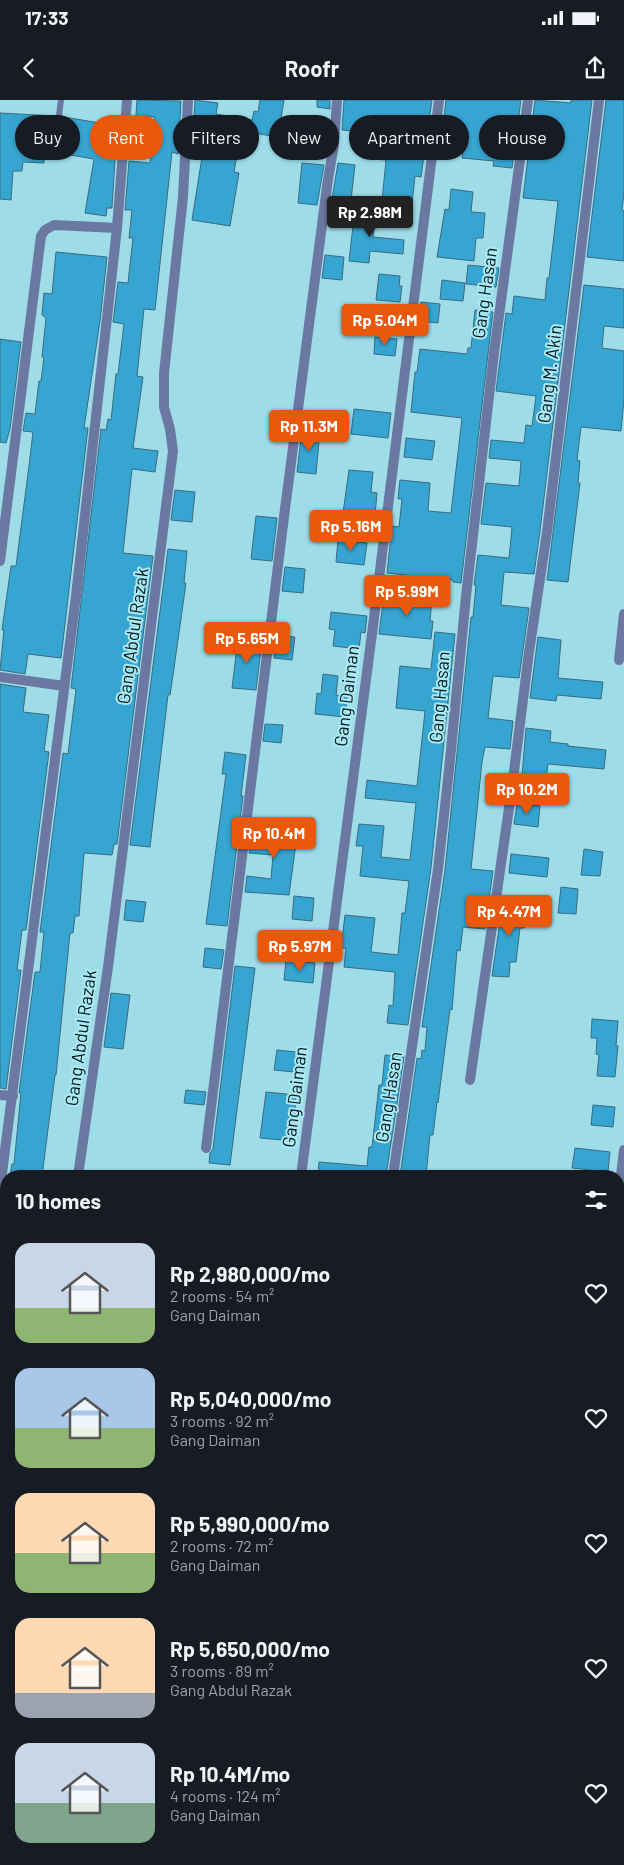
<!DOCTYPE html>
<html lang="en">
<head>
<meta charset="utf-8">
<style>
	body { margin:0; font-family:Barlow,sans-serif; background:#20242c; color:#f1f3f6; height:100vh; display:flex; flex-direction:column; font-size:19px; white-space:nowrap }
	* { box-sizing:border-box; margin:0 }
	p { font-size:16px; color:#9ea1a6 }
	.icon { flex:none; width:28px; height:28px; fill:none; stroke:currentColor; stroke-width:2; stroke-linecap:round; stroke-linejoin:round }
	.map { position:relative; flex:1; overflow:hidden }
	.details { position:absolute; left:0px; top:1070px; width:625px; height:695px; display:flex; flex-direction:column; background:#171b24; border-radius:20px 20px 0 0; box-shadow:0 1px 4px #0004 }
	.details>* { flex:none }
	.guide { position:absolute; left:15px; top:15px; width:595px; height:45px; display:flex; gap:10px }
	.price { position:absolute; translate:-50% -42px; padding:0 11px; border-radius:5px; background:#ea580c; color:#fff; font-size:16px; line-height:32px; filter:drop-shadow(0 1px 2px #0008) }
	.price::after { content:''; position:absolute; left:50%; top:30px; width:15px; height:11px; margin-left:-8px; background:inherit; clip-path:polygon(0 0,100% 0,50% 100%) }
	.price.on { background:#222; color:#fff }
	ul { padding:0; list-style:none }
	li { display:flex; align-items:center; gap:15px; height:125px; padding:0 15px }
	li span { display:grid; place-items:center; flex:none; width:140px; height:100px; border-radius:15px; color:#555 }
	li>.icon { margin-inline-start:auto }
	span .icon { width:60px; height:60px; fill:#fffc; stroke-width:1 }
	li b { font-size:21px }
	h2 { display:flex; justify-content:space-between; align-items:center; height:60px; padding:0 15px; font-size:21px }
	.tag { padding:0 18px; border-radius:22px; background:#171b24; box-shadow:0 1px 4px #0004; font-size:18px; line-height:45px }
	.tag.on { background:#ea580c; color:#fff }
	.status { display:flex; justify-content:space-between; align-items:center; height:35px; padding:0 25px; background:#171b24; direction:ltr }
	.status svg { height:14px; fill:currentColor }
	header { display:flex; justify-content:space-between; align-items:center; height:65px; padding:0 15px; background:#171b24; font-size:22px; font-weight:700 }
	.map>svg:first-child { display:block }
	.building { fill:#37a5d1; stroke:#396b82 }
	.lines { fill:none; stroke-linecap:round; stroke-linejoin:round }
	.lane { stroke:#6b79a2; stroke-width:6 }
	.street { stroke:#6b79a2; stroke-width:10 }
	.labels { text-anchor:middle; stroke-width:4; stroke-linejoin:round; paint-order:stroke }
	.street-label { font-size:18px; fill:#011a1e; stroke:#abeaf5 }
</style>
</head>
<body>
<div class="status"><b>17:33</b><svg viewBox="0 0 49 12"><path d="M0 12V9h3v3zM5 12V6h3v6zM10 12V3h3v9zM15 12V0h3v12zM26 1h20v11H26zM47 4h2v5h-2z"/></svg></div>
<header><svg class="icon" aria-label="back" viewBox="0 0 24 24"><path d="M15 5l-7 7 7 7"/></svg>Roofr<svg class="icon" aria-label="share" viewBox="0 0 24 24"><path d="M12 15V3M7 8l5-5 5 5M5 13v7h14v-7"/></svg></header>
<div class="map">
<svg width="624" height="1765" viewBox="0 0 624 1765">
	<rect width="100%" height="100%" fill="#9edde8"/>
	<g class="building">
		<path d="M137,0L181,1L178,54L172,52L155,210L144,209L137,276L143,277L133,348L158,351L155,372L132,369L123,453L153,456L117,744H114L112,755L84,753L79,816H75L73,833H70L56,975H55L42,1076H10L12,1064H14L21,993H19L35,872H40L44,832H40L63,653L68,654L73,614L76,589L71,588L101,329L106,330L108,319L111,320L116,274H118L124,224L113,222L118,182L128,183L133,138H129L132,110H125L129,61L150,63L155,17L136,15Z"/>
		<path d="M195,0L218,3L216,14L252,20L254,11L258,12L260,0H284L278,37L241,31L234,72L239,73L230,126L192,120L202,57L192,56Z"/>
		<path d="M317,0H330V9L317,7Z"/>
		<path d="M344,0H432L421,77L415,76L412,104L382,101L386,60L373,59L376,27L354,25L353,31L342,30Z"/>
		<path d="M446,0H521L512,68L493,66L494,61L462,58L465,36L442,33Z"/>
		<path d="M535,0L571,3V0H592L540,431L534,474L504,472L501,505L529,508L519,578L493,576L488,618L513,621L510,649L485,647L482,662L471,769L493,771L485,829L463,827L460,851L457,850L452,910L450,909L438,1003L437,1002L433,1035H430L426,1076H400L417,958L421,959L422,950L425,951L427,927H422L445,770L471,517H473L476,485H474L478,455L509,458L511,439L512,427L481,424L486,383L519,386L521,361L489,358L491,340L524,343L526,325L532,326L536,296L496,291L506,213L512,214L514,196L545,200L547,178H549L558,101L523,98Z"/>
		<path d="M606,0H624V93L622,110L624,111V161L587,157Z"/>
		<path d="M0,13L54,16L49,52L44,51V63L23,62L22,71H13L11,100L0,99Z"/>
		<path d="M64,17L118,26L112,59H115L112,108H107L106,116L85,113L94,59L59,53Z"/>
		<path d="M302,63L324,65L317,105L298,103Z"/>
		<path d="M338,63L355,65L351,100L332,99Z"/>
		<path d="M451,89L473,92L471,112L485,113L483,138H476L474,161L437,157L445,109L449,110Z"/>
		<path d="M355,108L376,110L373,137L404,140L403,154L370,151L369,163L349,161Z"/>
		<path d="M56,152L107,157L100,221L84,328H88L61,558L28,554L25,574L0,570L4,530H2L11,466H16L29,366L33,332L23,331L26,313L35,314L39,281H41L44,257H42L46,218L42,215L44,193L52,194Z"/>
		<path d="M325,155L344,157L342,180L322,178Z"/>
		<path d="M468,165L499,168L496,187L466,184Z"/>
		<path d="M379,174L400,176L399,186H402L400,202L376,200Z"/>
		<path d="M442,180L465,183L463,201L440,199Z"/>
		<path d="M584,185L624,189V228L604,226L602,248L624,251V299L621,331L581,327L577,360L580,361L578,383H580L568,482L547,480Z"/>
		<path d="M421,202L440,204L438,223L418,221Z"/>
		<path d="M475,210L493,212L461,483L453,482V480L387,473L392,426L399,427L402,399H398L400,380L430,383L428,411L451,413L462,318L411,312L415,272H417L420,249L467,254L468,248H471Z"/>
		<path d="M375,237L397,239L395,256L374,254Z"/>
		<path d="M0,239L21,242L10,329L6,343L0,342Z"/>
		<path d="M354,309L391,313L388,338L351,334Z"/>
		<path d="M302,330L320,331L316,374L297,372Z"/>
		<path d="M406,338L435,341L432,360L404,357Z"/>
		<path d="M349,370L373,372L371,392L377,393L375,416L343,413Z"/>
		<path d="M175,390L195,392L192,422L171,420Z"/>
		<path d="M256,416L277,418L272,461L251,459Z"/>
		<path d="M338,440L367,443L364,465L336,462Z"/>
		<path d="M168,449L187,451L184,483H186L173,575L170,595H168L150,747L130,745Z"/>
		<path d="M285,467L305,469L303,493L282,491Z"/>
		<path d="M384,495L432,499L430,521H433L431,539L379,534Z"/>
		<path d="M331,512L367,516L365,533L361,532L359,549L333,546L335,530L329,529Z"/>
		<path d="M435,532L455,534L431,768L408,925L387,923L389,905L393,906L395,872L344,867L346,848H341L345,815L375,818L371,852L398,855L402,813H405L409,781L360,776L363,746H356L359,724L384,726L381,757L410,760L416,703L365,698L367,680L417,686L425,611L396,608L400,566L431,569Z"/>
		<path d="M276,535L295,537L292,560L274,558Z"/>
		<path d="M538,537L561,540L558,578L603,582L601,599L557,595L556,601L530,598Z"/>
		<path d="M238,539L262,541L256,590L232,588Z"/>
		<path d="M323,574L338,576L336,595L347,597L345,617L315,614L317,593L321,594Z"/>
		<path d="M0,584L26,588L23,612L49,615L44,651L49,652L26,830H22L17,870H21L6,989L0,988Z"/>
		<path d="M265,624L283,625L281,643L263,641Z"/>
		<path d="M526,628L551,631L550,642L568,644V646L606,650L604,669L548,664L546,679L522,676Z"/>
		<path d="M225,652L246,655L241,696H243L227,826L206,824L226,674H222Z"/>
		<path d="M517,704L540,706L538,727L514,724Z"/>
		<path d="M253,726L280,729L281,727L298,728L289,795L245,792L247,776L271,779L273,755L249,753Z"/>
		<path d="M584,749L603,752L600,776L581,775Z"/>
		<path d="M511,754L549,758L547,777L509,773Z"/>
		<path d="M561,787L578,789L576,814L558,813Z"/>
		<path d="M294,796L314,798L312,821L292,819Z"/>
		<path d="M126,800L146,802L143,822L124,820Z"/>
		<path d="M503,801L527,803L524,828H520L516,862H510L509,877L492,876Z"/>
		<path d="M205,848L224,850L221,869L203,867Z"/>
		<path d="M286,860L315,863L313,883L284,880Z"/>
		<path d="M235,866L255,868L230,1065L209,1063L210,1053L213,1049Z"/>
		<path d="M111,893L130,895L123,949L104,947Z"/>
		<path d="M592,919L618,921L616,946H618L615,977L597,976L599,955L596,954L597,938H591Z"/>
		<path d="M277,950L306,953L304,973L274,970Z"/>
		<path d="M385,955L404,957L386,1076H318L319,1062L367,1066L369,1047H372L379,985H382Z"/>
		<path d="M186,990L206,992L204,1005L184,1003Z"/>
		<path d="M266,992L296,995L293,1041L260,1038Z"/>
		<path d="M593,1005L615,1007L613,1027L591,1025Z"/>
		<path d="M575,1048L610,1052L608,1072L572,1068Z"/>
	</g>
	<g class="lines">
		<path class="lane" d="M54,54L61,0"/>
		<g class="street">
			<path d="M0,461L41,136L45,130L54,125L117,128"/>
			<path d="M619,560L624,514"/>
			<path d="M0,577L64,586"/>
			<path d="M470,980L512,687L529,552L547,432L599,0"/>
			<path d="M0,995L13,996"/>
			<path d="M206,1048L285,409L328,79L334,45L337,0"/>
			<path d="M78,1076L108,867L173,351L170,329L164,307V273L183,97L188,0"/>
			<path d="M301,1076L373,526L439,0"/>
			<path d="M393,1076L438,769L449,670L466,496L494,253L528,0"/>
			<path d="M0,1089L76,496L117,128L127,0"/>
			<path d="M619,1092L624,1050"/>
			<path d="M619,1230L624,1229"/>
			<path d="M0,1263H6"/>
			<path d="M11,1765V1759"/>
			<path d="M575,1765L576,1759"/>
		</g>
	</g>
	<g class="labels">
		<g class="street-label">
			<text transform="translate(485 193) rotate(-82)" y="6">Gang Hasan</text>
			<text transform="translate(550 274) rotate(-83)" y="6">Gang M. Akin</text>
			<text transform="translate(133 536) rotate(-82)" y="6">Gang Abdul Razak</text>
			<text transform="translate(347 596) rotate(-83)" y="6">Gang Daiman</text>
			<text transform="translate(440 597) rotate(-85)" y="6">Gang Hasan</text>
			<text transform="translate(81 938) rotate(-82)" y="6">Gang Abdul Razak</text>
			<text transform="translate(295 997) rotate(-83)" y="6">Gang Daiman</text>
			<text transform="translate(389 997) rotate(-81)" y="6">Gang Hasan</text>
		</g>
	</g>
</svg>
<b class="price on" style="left:370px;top:138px">Rp 2.98M</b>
<b class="price" style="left:385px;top:246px">Rp 5.04M</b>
<b class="price" style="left:309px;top:352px">Rp 11.3M</b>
<b class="price" style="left:351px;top:452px">Rp 5.16M</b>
<b class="price" style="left:407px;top:517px">Rp 5.99M</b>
<b class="price" style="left:247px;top:564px">Rp 5.65M</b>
<b class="price" style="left:527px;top:715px">Rp 10.2M</b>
<b class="price" style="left:274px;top:759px">Rp 10.4M</b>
<b class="price" style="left:509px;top:837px">Rp 4.47M</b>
<b class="price" style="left:300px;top:872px">Rp 5.97M</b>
<div class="guide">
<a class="tag">Buy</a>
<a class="tag on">Rent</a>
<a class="tag">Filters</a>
<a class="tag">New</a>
<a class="tag">Apartment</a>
<a class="tag">House</a>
</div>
<section class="details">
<h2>10 homes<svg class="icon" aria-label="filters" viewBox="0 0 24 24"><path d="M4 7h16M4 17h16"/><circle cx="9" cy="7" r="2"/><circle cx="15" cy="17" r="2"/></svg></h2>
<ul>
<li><span style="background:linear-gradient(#c9d6e8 65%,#8fb573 0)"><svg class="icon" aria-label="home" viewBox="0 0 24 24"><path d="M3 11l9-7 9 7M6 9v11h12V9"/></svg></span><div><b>Rp 2,980,000/mo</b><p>2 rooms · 54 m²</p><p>Gang Daiman</p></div><svg class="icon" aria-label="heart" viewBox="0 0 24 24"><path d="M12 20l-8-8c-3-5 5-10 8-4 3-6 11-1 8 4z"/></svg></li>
<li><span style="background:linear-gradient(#a9c7e8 60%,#8fb573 0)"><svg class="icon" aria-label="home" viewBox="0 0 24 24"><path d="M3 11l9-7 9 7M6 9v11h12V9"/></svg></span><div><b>Rp 5,040,000/mo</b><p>3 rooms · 92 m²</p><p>Gang Daiman</p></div><svg class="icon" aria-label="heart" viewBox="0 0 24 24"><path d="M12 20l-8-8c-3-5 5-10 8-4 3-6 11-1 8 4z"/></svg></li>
<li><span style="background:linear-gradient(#ffd9b3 60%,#8fb573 0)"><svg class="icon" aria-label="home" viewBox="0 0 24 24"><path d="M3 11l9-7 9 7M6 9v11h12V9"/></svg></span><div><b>Rp 5,990,000/mo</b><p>2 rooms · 72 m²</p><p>Gang Daiman</p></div><svg class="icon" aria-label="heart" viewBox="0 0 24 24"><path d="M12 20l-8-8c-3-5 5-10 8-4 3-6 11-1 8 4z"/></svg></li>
<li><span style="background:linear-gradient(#ffd9b3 75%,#9aa5b1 0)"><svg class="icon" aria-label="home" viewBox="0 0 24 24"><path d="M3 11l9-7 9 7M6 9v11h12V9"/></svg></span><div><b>Rp 5,650,000/mo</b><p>3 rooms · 89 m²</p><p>Gang Abdul Razak</p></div><svg class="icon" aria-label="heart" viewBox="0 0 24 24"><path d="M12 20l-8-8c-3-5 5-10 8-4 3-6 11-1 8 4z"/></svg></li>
<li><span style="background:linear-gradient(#c9d6e8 60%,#7fa58c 0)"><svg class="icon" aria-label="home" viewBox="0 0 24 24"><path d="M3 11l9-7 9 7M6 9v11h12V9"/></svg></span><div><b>Rp 10.4M/mo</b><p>4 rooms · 124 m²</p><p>Gang Daiman</p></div><svg class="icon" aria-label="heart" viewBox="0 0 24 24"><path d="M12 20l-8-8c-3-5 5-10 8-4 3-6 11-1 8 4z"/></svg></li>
</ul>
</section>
</div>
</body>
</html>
